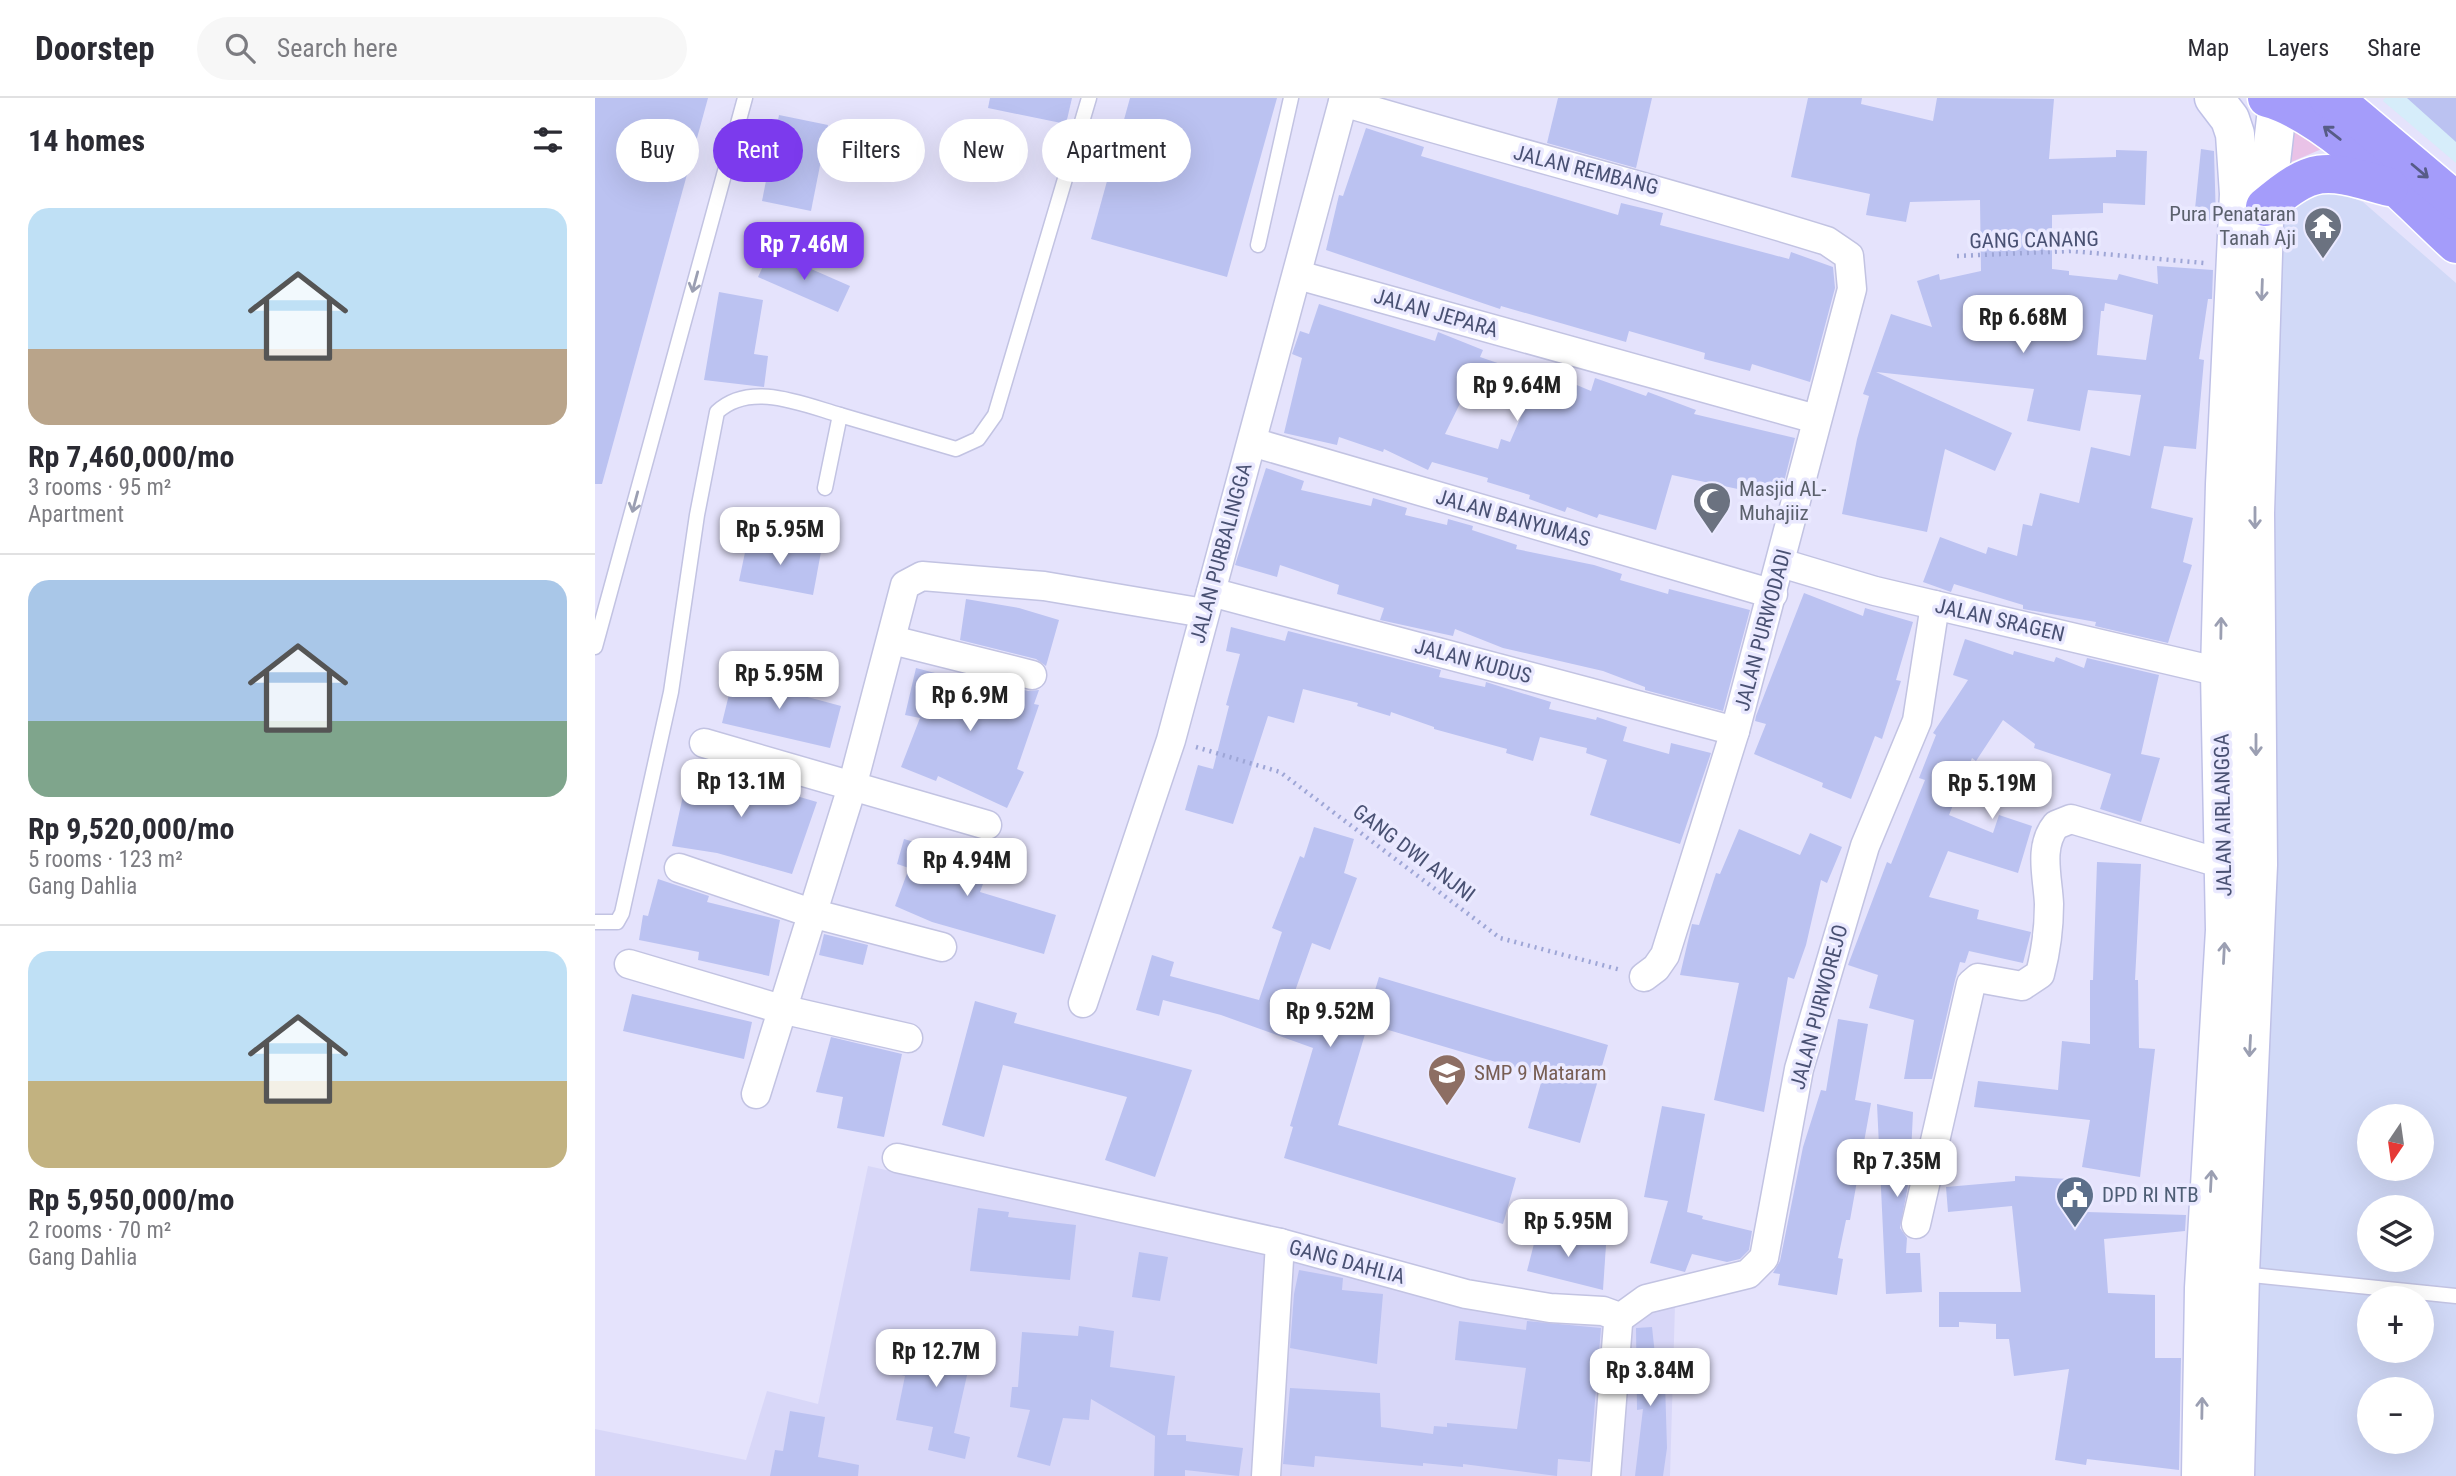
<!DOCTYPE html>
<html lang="en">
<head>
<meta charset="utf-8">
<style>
	body { margin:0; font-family:"Roboto Condensed",sans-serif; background:#f7f7f7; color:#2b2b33; height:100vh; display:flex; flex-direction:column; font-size:26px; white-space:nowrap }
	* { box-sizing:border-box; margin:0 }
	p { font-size:23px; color:#7c7c81 }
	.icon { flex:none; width:38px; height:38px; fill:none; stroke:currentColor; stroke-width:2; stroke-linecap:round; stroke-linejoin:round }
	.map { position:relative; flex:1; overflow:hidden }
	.panel { display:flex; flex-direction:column; background:#fff; width:595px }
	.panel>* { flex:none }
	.top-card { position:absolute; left:21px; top:21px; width:665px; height:63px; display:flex; gap:14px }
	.needle { width:46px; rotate:193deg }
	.buttons { position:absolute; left:1762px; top:1006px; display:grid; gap:14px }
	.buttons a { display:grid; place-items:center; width:77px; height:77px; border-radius:50%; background:#fff; box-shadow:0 7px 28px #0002; font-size:35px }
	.price { position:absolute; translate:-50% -60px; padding:0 16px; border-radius:14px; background:#fff; color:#222; font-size:23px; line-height:46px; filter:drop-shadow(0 2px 4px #0008) }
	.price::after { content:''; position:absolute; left:50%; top:42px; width:21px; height:16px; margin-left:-10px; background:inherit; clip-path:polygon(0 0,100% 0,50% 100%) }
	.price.current { background:#7c3aed; color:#fff }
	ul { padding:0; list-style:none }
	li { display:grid; align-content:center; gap:14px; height:371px; padding:0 28px }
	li+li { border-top:2px solid #e1e1e2 }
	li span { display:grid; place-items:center; height:217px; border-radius:21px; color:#555 }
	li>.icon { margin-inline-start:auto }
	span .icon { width:126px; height:126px; fill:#fffc; stroke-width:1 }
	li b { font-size:30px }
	h2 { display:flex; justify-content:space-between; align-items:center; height:84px; padding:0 28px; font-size:30px }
	.chip { padding:0 24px; border-radius:32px; background:#fff; box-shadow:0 7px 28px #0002; font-size:24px; line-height:63px }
	.chip.current { background:#7c3aed; color:#fff }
	header { display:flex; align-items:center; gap:42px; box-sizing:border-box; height:98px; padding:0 35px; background:#fff; border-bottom:2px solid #e1e1e2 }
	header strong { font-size:33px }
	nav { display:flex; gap:38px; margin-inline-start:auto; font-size:24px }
	.search { width:490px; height:63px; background:#f7f7f7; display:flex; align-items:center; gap:18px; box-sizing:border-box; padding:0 24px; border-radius:38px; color:#7c7c81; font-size:26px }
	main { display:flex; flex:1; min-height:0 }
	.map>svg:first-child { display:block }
	.residential { fill:#d8d7f8 }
	.commercial { fill:#d1d9f7; fill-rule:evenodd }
	.medical { fill:#d6edfa }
	.green { fill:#e9c2e7 }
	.building { fill:#bbc2f1; fill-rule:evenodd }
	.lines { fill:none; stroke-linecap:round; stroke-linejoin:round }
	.service-casing { stroke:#c2c3e2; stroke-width:17 }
	.minor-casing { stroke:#c2c3e2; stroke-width:31 }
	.secondary-casing { stroke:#bfc1e7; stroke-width:41 }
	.primary-casing { stroke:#fff; stroke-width:41 }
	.path { stroke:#9ea6d6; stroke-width:4.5; stroke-dasharray:2 5; stroke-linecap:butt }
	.service { stroke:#fff; stroke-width:14 }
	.minor { stroke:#fff; stroke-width:28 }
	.secondary { stroke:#fff; stroke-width:38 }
	.primary { stroke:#a49cfa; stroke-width:38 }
	.oneway { stroke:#575c87 }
	.oneway2 { stroke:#9b9fb2 }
	.labels { text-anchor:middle; stroke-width:7; stroke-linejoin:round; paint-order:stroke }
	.street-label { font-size:21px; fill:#495173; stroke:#eae9ff }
	.worship-label { font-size:21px; fill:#5b616d; stroke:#eae9ff; text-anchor:end }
	.education-label { font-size:21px; fill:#785e54; stroke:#eae9ff; text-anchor:start }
	.service-label { font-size:21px; fill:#4e5e75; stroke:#eae9ff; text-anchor:start }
</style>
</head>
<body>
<header>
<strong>Doorstep</strong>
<div class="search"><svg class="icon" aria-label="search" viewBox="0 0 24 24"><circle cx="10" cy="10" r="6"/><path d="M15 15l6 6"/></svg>Search here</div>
<nav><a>Map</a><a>Layers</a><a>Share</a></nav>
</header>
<main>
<section class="panel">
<h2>14 homes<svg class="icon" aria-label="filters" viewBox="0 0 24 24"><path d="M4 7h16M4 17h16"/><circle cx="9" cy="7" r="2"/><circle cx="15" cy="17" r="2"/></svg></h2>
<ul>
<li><span style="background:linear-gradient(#bfe0f5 65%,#b9a48a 0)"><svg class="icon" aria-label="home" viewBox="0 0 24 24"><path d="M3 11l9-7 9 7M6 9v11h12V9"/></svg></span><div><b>Rp 7,460,000/mo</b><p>3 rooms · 95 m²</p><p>Apartment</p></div></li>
<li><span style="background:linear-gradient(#a9c7e8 65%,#7fa58c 0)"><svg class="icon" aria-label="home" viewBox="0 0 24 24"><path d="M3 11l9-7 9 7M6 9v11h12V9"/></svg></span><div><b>Rp 9,520,000/mo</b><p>5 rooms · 123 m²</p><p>Gang Dahlia</p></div></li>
<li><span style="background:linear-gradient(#bfe0f5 60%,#c2b280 0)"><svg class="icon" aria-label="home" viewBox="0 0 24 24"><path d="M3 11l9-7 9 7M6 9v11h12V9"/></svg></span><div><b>Rp 5,950,000/mo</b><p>2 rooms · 70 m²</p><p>Gang Dahlia</p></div></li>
</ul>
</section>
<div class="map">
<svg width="1861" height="1378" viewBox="0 0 1861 1378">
	<rect width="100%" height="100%" fill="#e5e3fc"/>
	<path class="residential" d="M273,1068L883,1204L1080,1207L1075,1378H0V1331L151,1362L172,1293L223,1306Z"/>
	<path class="commercial" d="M1732,90L1768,104L1861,185V1378H1654L1670,1051L1685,115ZM1774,1018H1827V1071H1774ZM1774,1110H1827V1162H1774ZM1774,1200H1827V1253H1774ZM1774,1292H1827V1344H1774Z"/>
	<path class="medical" d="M1790,0H1861V65L1788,3Z"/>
	<path class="green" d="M1689,20L1729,50L1689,67Z"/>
	<g class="building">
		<path d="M0,0H113L7,386H0Z"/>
		<path d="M395,0H477L471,26L393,10Z"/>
		<path d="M535,0H682L632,179L496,141Z"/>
		<path d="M963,0H1057L1041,70L952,45Z"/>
		<path d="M1213,0H1267L1266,6L1338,23L1342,0L1459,1L1454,61L1521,59V52L1552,53L1550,107L1508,105V115L1457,117V171L1474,173V177L1522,182L1524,176L1563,186L1562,168L1618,172L1617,201H1613L1604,261L1609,262L1601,351L1569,348L1556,410L1598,420L1588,464L1597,467L1573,545L1500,528L1501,524L1428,511V507L1359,486L1356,494L1328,484L1345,439L1391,456L1393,449L1422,458L1428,426L1437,428L1445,395L1484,405L1496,349L1535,358L1546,297L1493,292L1485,333L1432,323L1439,291L1281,274L1417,335L1400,373L1350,351L1332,434L1247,416L1262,341L1274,298L1268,296L1296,216L1337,229L1322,183L1344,176L1345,182L1386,173L1385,102L1315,104L1311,124L1271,117L1275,96L1196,79ZM1510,205L1558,217L1551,262L1502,257L1506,213H1509Z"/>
		<path d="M1812,0H1861V44Z"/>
		<path d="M184,17L233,27L216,113L167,103Z"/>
		<path d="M771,30L829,49L826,58L1023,117L1026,105L1068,115L1065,127L1194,161L1196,154L1238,169L1240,190L1215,284L1157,266L1155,273L1109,261L1110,255L1034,233L1031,244L906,208L905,211L731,152L744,97L748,98Z"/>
		<path d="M1606,51L1619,53L1621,123L1599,121Z"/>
		<path d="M175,153L255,188L243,214L163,179Z"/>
		<path d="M124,194L168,202L159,256L173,258L169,289L109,282Z"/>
		<path d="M724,206L840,243L843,234L888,252L885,259L943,279L946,272L996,293L1000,280L1051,298L1053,294L1101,312L1099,316L1200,340L1185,400L1077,377L1061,432L1004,416L1002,420L972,409L970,414L934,401L935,397L892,384L893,380L837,364L833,372L789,351L788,354L744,339L742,347L689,335L707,260L697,256L705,233L714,236ZM874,287L931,307L915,344L906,341L903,351L850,336Z"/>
		<path d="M671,370L709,383L706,392L776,408L778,400L812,410L810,417L852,427L853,421L878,428L877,432L922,447L921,451L999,467L1027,476L1025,482L1073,496L1074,491L1155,512L1128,613L1050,592V589L1008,573L908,550L860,531L858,538L785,522L789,510L742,496L744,487L685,467L682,479L640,467Z"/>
		<path d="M153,440L226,454L218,497L144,483Z"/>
		<path d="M1209,495L1268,518L1270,510L1318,524L1301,582L1306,583L1287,641L1280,638L1256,701L1227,689L1228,685L1159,656L1171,626L1160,623L1161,618Z"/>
		<path d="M371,501L424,510L464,522L451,568L441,561L365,542Z"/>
		<path d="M636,529L690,543L693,533L846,572L844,579L890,589L891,584L910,590L956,604L954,611L1001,622L1002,619L1032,629L1028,643L1074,656L1076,645L1116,655L1085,746L995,717L1012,662L991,655L992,650L945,639L938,663L911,655L912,651L839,631V629L796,614L795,618L762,608L763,605L708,591L699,625L673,618L638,726L590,712L603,667L618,671L634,608L631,607L645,556L631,553Z"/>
		<path d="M1370,541L1418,557L1419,553L1459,564L1461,559L1489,570L1492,560L1564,577L1546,656L1565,660L1546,724L1505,711L1516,676L1439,650L1440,646L1408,622L1381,663L1377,660L1354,717L1398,735L1404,717L1437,728L1423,775L1353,753L1334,799L1384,812L1382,821L1436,834L1428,865L1374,853L1370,865L1365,864L1360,882L1337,981H1309L1319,922L1274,910L1283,877L1253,867L1292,764L1296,766L1330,682L1324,680L1341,637L1338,635L1373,582L1358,577Z"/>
		<path d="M321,570L359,580L360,575L433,593L444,592L439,606L444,607L422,671L429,674L412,710L343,678L341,683L306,669L325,620L310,617Z"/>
		<path d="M140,572L196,586L194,594L246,608L235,650L127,625Z"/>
		<path d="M96,661L138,671L136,679L222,704L197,776L122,755L77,748Z"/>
		<path d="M719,729L759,741L749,775L762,780L735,852L717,845L693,913L770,936L743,1027L921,1080L908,1126L689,1060L698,1029L695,1028L718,950L626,917L568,902L564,918L541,912L557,857L579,864L575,878L664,902L687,834L677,830L705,758L709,760Z"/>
		<path d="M1144,731L1205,757L1215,735L1247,749L1232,785L1226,782L1211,847L1199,881L1193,879L1169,1014L1119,1002L1144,885L1085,877L1097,826L1104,827L1121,775L1125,776Z"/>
		<path d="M309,741L359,756L361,751L396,764L385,794L461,817L449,856L337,824L300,808L314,770L302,766Z"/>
		<path d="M1502,764L1546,766L1540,882H1543L1544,950L1560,951L1545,1079L1487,1069L1495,1022L1379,1009L1383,983L1463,992L1467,943L1495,946V882H1498Z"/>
		<path d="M63,781L114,798L112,804L185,822L174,878L103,862L104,854L44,842L48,817L53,818Z"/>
		<path d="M229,836L273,847L268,867L224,857Z"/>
		<path d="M784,879L1013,947L985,1045L933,1030L948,978L770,925Z"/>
		<path d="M37,896L157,924L149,961L28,933Z"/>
		<path d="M380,903L422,915L419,925L597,972L560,1079L510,1062L532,999L408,967L389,1039L347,1027Z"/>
		<path d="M1243,921L1273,926L1260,1002L1276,1005L1255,1122H1251L1243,1160L1248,1161L1242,1197L1183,1187L1185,1176L1178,1175L1185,1163L1208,1049L1226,992L1231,993Z"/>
		<path d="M236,939L307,956L289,1039L242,1030L248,999L221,994Z"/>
		<path d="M1282,1006L1318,1014L1315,1077L1305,1130L1312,1140L1311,1155H1325L1327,1194L1291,1196Z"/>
		<path d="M1067,1008L1110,1016L1092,1114L1108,1118L1107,1121L1157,1133L1154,1152L1145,1161L1132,1164L1097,1156L1090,1174L1055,1165L1073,1103L1049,1099Z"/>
		<path d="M1420,1078L1493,1082L1492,1114L1591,1117L1590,1133L1509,1141L1513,1195L1560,1197V1260H1586L1584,1372L1492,1361L1491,1367L1460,1362L1474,1271L1419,1278L1414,1241H1401V1226L1364,1224V1229H1344V1194H1426L1417,1108L1353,1114L1351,1089L1420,1083Z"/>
		<path d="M383,1110L414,1114L413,1119L481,1127L475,1182L375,1173Z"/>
		<path d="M943,1130L1011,1147L1008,1192L932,1173Z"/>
		<path d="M544,1154L573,1159L565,1203L537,1199Z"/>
		<path d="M704,1172L748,1180L747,1192L788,1196L782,1266L695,1250L699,1196Z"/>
		<path d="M864,1223L931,1232L932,1223L1006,1230L995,1364L963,1361L962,1378L868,1366V1369L828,1365V1368L720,1358L719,1369L688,1366L695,1290L785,1295L786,1329L838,1336L839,1328L852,1329V1325L922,1331L931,1270L860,1262Z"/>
		<path d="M484,1228L519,1233L515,1269L580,1278L572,1337H591V1343L648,1350L644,1378L590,1372V1378H559L560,1338L496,1301L494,1322L468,1320L455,1368L422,1359L435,1312L415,1309L417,1289H423L427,1234L483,1238Z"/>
		<path d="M1057,1229L1063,1285L1070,1284L1072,1350L1068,1378H1040L1048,1311L1042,1312L1041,1230Z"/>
		<path d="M316,1231L379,1246L359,1335L375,1339L370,1361L333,1352L338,1329L301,1322L310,1278L306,1277Z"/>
		<path d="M195,1313L230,1319L223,1359L264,1367L263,1378H175L180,1352L188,1353Z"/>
	</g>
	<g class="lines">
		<defs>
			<g id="service">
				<path d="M663,147L696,0"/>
				<path d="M230,390L245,317L361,351L383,341L400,317L494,0"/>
				<path d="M0,549L150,0"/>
				<path d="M0,824H22L27,815L76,594L102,417L122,314C155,283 207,306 245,317"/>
				<path d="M1647,1176L1861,1198"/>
			</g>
			<g id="minor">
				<path d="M748,4C909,52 1072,93 1232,143L1254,158L1257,191L1140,633L1070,857L1061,870L1049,879"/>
				<path d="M703,177L1221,321"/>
				<path d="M657,344L1178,496"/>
				<path d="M1186,465L1280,493L1625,574"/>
				<path d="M616,494L1140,633"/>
				<path d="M297,542L437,577"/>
				<path d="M109,645L392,727"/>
				<path d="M84,770L216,815L347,849"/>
				<path d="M34,866L186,911L313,940"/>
				<path d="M488,905L576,642L749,0"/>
				<path d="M161,996L257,689L310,487L327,478L449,488L609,515"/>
				<path d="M302,1060L685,1145"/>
				<path d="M1321,1126L1376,886L1383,880L1427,888L1445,876C1451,853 1454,830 1454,806C1453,780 1443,749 1461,727L1476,721L1628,766L1647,767"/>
				<path d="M1022,1222L1051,1201L1153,1176L1169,1160L1204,971L1270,748L1322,623L1340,507"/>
				<path d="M671,1378L685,1145L871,1196L955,1210L1008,1213L1019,1217L1023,1226L1011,1378"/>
			</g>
			<g id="secondary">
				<path d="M1606,1378L1609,1190L1630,832L1625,574L1630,386L1644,96L1640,36L1635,21L1619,0"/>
				<path d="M1640,1378L1645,1176L1663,767L1660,415L1669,124L1683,3"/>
			</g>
			<g id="primary">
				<path d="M1672,0C1735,17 1812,101 1861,146"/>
				<path d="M1733,0L1753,12L1861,103"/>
				<path d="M1670,109C1721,65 1732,72 1794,89"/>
			</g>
		</defs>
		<use href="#service" class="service-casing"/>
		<use href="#minor" class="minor-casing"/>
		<use href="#secondary" class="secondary-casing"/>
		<use href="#primary" class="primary-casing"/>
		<g class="path">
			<path d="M1362,158L1476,153L1609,165"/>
			<path d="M601,649L685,674L905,840L1026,872"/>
		</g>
		<use href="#service" class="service"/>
		<use href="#minor" class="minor"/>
		<use href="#secondary" class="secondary"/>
		<use href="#primary" class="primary"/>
	</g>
	<defs><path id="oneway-shaft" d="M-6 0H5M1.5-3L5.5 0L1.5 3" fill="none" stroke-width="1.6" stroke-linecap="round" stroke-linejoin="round" transform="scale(1.75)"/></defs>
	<g class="oneway">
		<use href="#oneway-shaft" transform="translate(1737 35) rotate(-142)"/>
		<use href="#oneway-shaft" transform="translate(1825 73) rotate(40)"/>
	</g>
	<g class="oneway2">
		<use href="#oneway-shaft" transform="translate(100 184) rotate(105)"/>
		<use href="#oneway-shaft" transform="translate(1667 192) rotate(92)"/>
		<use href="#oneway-shaft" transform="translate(40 404) rotate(105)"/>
		<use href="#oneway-shaft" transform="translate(1660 420) rotate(90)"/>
		<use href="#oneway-shaft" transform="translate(1626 530) rotate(-89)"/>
		<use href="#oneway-shaft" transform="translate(1661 647) rotate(90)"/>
		<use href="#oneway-shaft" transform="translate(1629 855) rotate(-87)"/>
		<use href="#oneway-shaft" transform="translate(1655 948) rotate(93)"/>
		<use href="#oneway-shaft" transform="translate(1616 1083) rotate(-87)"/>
		<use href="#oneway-shaft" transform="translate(1607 1310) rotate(-89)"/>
	</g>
	<defs>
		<symbol id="temple-pin" viewBox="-11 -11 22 30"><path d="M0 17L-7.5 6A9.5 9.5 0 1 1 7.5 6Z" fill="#6b7280" stroke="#eae9ff"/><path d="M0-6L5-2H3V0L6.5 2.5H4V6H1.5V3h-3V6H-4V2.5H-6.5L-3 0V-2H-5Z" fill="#fff"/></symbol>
		<symbol id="mosque-pin" viewBox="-11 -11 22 30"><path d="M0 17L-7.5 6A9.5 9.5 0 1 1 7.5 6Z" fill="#6b7280" stroke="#eae9ff"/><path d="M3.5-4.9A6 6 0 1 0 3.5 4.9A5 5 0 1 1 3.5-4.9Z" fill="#fff"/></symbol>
		<symbol id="school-pin" viewBox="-11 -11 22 30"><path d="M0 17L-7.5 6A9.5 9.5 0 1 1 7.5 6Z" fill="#8d6e63" stroke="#eae9ff"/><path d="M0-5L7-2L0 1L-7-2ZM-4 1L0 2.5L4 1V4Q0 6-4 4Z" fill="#fff"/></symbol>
		<symbol id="civic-pin" viewBox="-11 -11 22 30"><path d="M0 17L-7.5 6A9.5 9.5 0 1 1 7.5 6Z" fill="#5c6f8a" stroke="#eae9ff"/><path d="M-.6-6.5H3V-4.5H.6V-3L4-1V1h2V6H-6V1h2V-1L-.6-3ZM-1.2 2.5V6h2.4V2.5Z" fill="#fff"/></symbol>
	</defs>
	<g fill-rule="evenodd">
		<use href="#temple-pin" x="1706" y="106" width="44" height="60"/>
		<use href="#mosque-pin" x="1095" y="381" width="44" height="60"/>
		<use href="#school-pin" x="830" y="953" width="44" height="60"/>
		<use href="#civic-pin" x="1458" y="1075" width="44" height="60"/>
	</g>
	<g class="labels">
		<g class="street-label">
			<text transform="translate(991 72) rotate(14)" y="7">JALAN REMBANG</text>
			<text transform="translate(1439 142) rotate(-1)" y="7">GANG CANANG</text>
			<text transform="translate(841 215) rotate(16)" y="7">JALAN JEPARA</text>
			<text transform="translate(918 420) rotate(16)" y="7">JALAN BANYUMAS</text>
			<text transform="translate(626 455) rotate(-75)" y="7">JALAN PURBALINGGA</text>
			<text transform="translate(1405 522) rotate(13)" y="7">JALAN SRAGEN</text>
			<text transform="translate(1168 532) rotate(-75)" y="7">JALAN PURWODADI</text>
			<text transform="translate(878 563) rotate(15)" y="7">JALAN KUDUS</text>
			<text transform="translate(1628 717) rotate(-91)" y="7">JALAN AIRLANGGA</text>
			<text transform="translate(819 755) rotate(37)" y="7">GANG DWI ANJNI</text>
			<text transform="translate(1224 909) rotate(-75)" y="7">JALAN PURWOREJO</text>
			<text transform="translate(752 1164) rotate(15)" y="7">GANG DAHLIA</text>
		</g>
		<g class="worship-label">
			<text x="1701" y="123">Pura Penataran<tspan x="1701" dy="24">Tanah Aji</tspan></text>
			<text x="1144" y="398" text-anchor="start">Masjid AL-<tspan x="1144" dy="24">Muhajiiz</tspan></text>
		</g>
		<g class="education-label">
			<text x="879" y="982">SMP 9 Mataram</text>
		</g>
		<g class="service-label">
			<text x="1507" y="1104">DPD RI NTB</text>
		</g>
	</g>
</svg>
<div class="buttons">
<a><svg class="needle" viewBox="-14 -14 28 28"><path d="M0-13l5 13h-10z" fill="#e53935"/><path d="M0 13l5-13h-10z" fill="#7c7c81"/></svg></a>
<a><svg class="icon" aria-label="layers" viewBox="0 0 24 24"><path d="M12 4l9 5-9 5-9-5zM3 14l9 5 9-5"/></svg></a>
<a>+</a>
<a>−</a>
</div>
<b class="price current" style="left:209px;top:184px">Rp 7.46M</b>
<b class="price" style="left:1428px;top:257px">Rp 6.68M</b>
<b class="price" style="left:922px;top:325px">Rp 9.64M</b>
<b class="price" style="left:185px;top:469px">Rp 5.95M</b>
<b class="price" style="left:184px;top:613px">Rp 5.95M</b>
<b class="price" style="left:375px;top:635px">Rp 6.9M</b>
<b class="price" style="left:146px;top:721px">Rp 13.1M</b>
<b class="price" style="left:1397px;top:723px">Rp 5.19M</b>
<b class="price" style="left:372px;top:800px">Rp 4.94M</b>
<b class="price" style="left:735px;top:951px">Rp 9.52M</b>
<b class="price" style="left:1302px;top:1101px">Rp 7.35M</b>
<b class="price" style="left:973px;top:1161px">Rp 5.95M</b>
<b class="price" style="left:341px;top:1291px">Rp 12.7M</b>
<b class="price" style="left:1055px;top:1310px">Rp 3.84M</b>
<div class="top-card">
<a class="chip">Buy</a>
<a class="chip current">Rent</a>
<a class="chip">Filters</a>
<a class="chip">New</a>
<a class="chip">Apartment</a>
</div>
</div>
</main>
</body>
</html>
